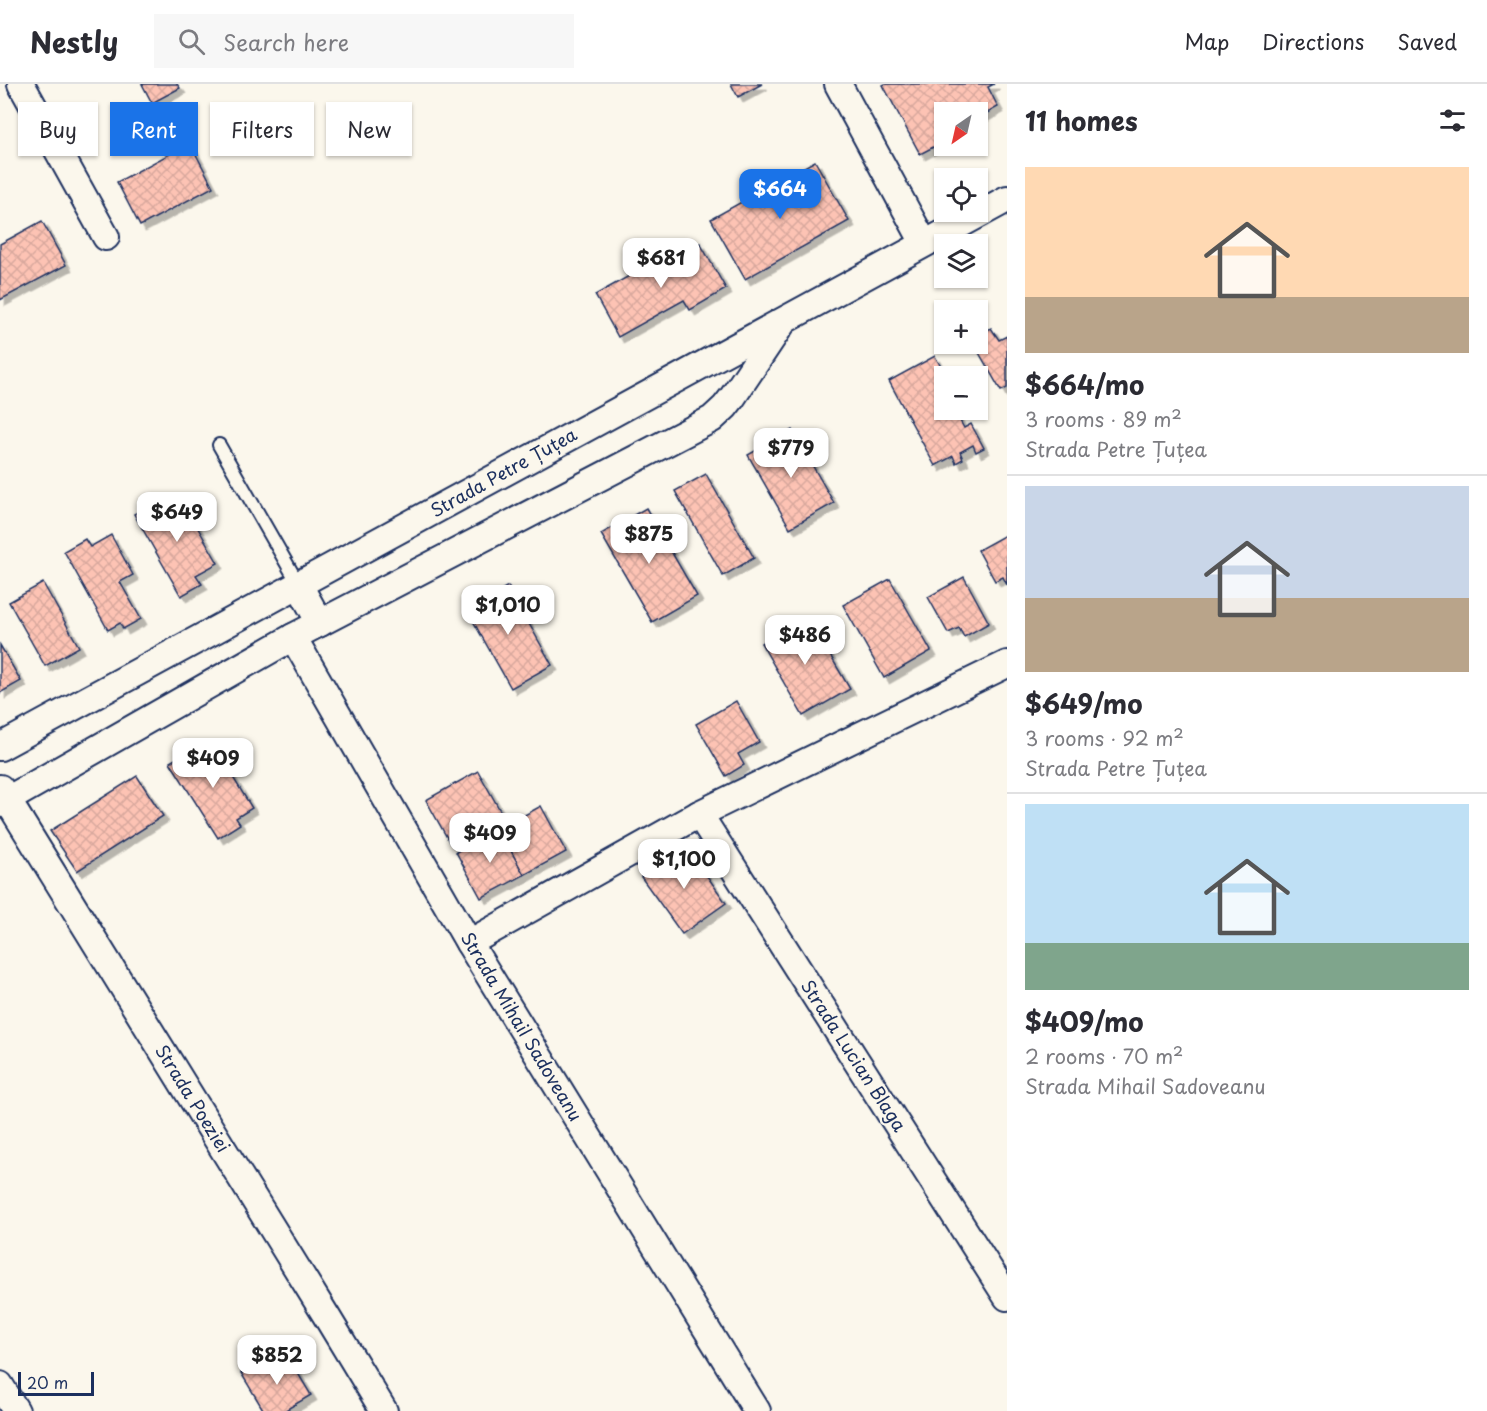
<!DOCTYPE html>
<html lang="en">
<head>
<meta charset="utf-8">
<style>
	body { margin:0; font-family:"Playpen Sans",sans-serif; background:#f7f7f7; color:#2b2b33; height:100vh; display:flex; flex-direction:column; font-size:22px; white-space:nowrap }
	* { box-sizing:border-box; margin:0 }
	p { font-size:20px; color:#7c7c81 }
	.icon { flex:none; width:33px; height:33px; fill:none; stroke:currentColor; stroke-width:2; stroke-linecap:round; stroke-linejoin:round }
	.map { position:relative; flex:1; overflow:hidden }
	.details { display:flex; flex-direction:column; background:#fff; width:480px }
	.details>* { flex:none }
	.hud { position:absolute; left:18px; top:18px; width:570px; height:54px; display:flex; gap:12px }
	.needle { width:39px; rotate:214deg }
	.tools { position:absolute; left:934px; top:18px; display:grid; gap:12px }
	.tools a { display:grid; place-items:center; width:54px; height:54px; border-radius:0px; background:#fff; box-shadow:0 2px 4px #0004; font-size:30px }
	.scale { position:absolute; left:18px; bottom:15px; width:76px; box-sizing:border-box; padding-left:6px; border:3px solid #1b2f5e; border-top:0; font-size:16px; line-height:21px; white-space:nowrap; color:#1b2f5e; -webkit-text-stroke:4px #fbf7ec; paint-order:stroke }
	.price { position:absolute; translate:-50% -51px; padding:0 14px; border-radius:12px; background:#fff; color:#222; font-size:20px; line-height:39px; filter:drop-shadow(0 2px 3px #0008) }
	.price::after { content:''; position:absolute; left:50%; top:36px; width:18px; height:14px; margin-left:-9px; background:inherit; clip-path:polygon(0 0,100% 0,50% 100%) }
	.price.selected { background:#1a73e8; color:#fff }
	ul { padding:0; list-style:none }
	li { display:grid; align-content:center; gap:12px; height:318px; padding:0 18px }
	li+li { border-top:2px solid #e1e1e2 }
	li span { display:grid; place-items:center; height:186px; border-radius:0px; color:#555 }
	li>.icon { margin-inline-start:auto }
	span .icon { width:108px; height:108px; fill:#fffc; stroke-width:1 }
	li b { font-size:26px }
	h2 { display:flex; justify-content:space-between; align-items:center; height:72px; padding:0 18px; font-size:26px }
	.tag { padding:0 21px; border-radius:0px; background:#fff; box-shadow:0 2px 4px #0004; font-size:21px; line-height:54px }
	.tag.selected { background:#1a73e8; color:#fff }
	header { display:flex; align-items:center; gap:36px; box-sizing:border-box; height:84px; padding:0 30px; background:#fff; border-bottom:2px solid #e1e1e2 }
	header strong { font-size:28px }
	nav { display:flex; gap:33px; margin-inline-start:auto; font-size:21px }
	.search { width:420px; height:54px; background:#f7f7f7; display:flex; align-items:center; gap:15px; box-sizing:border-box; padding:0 21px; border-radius:0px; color:#7c7c81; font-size:22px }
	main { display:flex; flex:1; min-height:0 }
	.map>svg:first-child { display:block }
	.building { fill:url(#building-cross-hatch); stroke:#1b2f5e; stroke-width:1.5; filter:url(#shadow) }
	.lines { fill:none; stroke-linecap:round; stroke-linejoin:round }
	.service-casing { stroke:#1b2f5e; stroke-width:16 }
	.minor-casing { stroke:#1b2f5e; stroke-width:30 }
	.service { stroke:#fbf7ec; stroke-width:12 }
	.minor { stroke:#fbf7ec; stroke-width:26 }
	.labels { text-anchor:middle; stroke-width:4.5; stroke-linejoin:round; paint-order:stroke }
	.street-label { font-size:18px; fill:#1b2f5e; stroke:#fbf7ec }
</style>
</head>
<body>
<header>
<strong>Nestly</strong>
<div class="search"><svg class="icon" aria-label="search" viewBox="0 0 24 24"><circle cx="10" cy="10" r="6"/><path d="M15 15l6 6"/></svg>Search here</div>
<nav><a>Map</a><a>Directions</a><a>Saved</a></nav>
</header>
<main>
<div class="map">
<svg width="1007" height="1327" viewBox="0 0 1007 1327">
	<defs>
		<pattern id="building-cross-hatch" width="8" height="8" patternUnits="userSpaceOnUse" patternTransform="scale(1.5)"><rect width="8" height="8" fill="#fdc3b4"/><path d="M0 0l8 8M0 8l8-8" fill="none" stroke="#d8a89d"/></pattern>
		<filter id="shadow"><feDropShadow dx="5.5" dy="5.5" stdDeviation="0" flood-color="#0004"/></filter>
	</defs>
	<rect width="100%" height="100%" fill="#fbf7ec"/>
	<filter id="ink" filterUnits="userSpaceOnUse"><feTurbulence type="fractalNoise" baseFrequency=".0167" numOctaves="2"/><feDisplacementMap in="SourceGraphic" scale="12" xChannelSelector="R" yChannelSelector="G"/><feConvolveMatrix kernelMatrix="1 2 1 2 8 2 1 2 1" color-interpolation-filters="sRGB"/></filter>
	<g filter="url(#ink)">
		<g class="building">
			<path d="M142,0H177L180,4L152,19Z"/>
			<path d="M731,0H762L738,13Z"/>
			<path d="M885,0H994L988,3L998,23L978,34V28H945V57L920,70L883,1Z"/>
			<path d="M190,59L213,103L140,142L117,98Z"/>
			<path d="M815,77L849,137L745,195L711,135Z"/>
			<path d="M42,137L66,181L0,216V160Z"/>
			<path d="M700,159L726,205L690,226L684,216L618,253L595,211L663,173L666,178Z"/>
			<path d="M991,244L999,256L1007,252V304L1001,307L974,260H978V251Z"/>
			<path d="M935,272L946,292L945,326H954L964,344L971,340L984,364L976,368L973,361L960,368L963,375L956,379L953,372L935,382L889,297Z"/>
			<path d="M792,346L834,419L790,444L748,371Z"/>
			<path d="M706,390L754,474L723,492L675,407Z"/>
			<path d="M180,413L218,479L196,491L202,500L181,512L134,430L153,419L157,426Z"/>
			<path d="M646,424L697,512L652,538L601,450Z"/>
			<path d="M1007,450V501L1003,493L995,497L978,466Z"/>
			<path d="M111,451L133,491L120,498L141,535L123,545L120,539L108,546L64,467L85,455L90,463Z"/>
			<path d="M964,493L989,539L964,553L959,544L948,549L928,513Z"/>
			<path d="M890,495L931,567L884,594L843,521Z"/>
			<path d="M43,499L79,563L45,582L9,518Z"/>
			<path d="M508,502L552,581L511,604L464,521L483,510L486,515Z"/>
			<path d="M807,532L850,605L803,632L761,559Z"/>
			<path d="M0,561L21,597L0,609Z"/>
			<path d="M736,617L759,658L738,670L744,681L726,692L696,640Z"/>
			<path d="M213,661L252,724L236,734L240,740L218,754L170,678L187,668L191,675Z"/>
			<path d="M478,687L502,730L450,759L426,716Z"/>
			<path d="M137,692L163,732L77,787L50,747Z"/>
			<path d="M541,722L566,768L524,791L499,745Z"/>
			<path d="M499,745L524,791L481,814L456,768Z"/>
			<path d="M686,762L726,819L682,850L641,793Z"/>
			<path d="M290,1276L311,1311L284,1327H264L241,1289Z"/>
		</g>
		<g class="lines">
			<defs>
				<path id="service" d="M219,361L299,501"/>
				<g id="minor">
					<path d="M21,0L106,153"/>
					<path d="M838,0L924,159"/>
					<path d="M299,501L320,539"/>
					<path d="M293,553L469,859L757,1327"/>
					<path d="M0,663L1007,115"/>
					<path d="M0,704L327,1233L384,1327"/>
					<path d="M0,720L293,553L712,335L725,323L732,314L783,238"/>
					<path d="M699,730L1007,1213"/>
					<path d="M469,859L699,730L1007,580"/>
					<path d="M0,1301L16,1327"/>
				</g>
			</defs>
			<use href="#service" class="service-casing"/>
			<use href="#minor" class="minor-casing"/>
			<use href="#service" class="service"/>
			<use href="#minor" class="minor"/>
		</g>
	</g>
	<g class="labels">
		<g class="street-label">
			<text transform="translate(504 389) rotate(-29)" y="6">Strada Petre Țuțea</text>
			<text transform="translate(521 943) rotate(59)" y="6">Strada Mihail Sadoveanu</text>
			<text transform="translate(853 972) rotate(57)" y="6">Strada Lucian Blaga</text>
			<text transform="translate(192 1015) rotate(58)" y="6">Strada Poeziei</text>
		</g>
	</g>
</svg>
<div class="tools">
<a><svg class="needle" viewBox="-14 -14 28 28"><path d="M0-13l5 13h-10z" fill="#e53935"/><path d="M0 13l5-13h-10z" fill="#7c7c81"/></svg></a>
<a><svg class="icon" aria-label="locate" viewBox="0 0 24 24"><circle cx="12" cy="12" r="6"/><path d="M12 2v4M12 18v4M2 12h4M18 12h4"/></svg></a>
<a><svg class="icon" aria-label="layers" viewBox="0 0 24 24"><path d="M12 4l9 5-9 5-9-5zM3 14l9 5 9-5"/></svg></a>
<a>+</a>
<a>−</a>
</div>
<div class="scale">20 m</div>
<b class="price selected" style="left:780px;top:136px">$664</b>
<b class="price" style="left:661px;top:205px">$681</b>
<b class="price" style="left:791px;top:395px">$779</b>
<b class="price" style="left:177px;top:459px">$649</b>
<b class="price" style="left:649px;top:481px">$875</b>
<b class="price" style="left:508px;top:552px">$1,010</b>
<b class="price" style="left:805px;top:582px">$486</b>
<b class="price" style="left:213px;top:705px">$409</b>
<b class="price" style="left:490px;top:780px">$409</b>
<b class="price" style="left:684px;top:806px">$1,100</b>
<b class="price" style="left:277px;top:1302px">$852</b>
<div class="hud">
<a class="tag">Buy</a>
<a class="tag selected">Rent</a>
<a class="tag">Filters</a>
<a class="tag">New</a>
</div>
</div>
<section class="details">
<h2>11 homes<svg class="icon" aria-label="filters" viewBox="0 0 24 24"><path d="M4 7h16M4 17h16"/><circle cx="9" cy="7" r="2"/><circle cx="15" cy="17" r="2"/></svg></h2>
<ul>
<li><span style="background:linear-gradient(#ffd9b3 70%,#b9a48a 0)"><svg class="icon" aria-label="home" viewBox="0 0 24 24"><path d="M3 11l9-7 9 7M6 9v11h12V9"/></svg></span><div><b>$664/mo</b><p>3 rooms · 89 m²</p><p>Strada Petre Țuțea</p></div></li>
<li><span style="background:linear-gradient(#c9d6e8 60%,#b9a48a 0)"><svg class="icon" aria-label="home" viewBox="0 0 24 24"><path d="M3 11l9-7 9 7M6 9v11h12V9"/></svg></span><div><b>$649/mo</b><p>3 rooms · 92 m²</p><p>Strada Petre Țuțea</p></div></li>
<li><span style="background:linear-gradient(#bfe0f5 75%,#7fa58c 0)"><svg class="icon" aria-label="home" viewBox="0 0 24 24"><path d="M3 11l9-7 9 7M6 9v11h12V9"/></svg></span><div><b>$409/mo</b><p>2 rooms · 70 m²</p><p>Strada Mihail Sadoveanu</p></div></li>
</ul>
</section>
</main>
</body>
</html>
